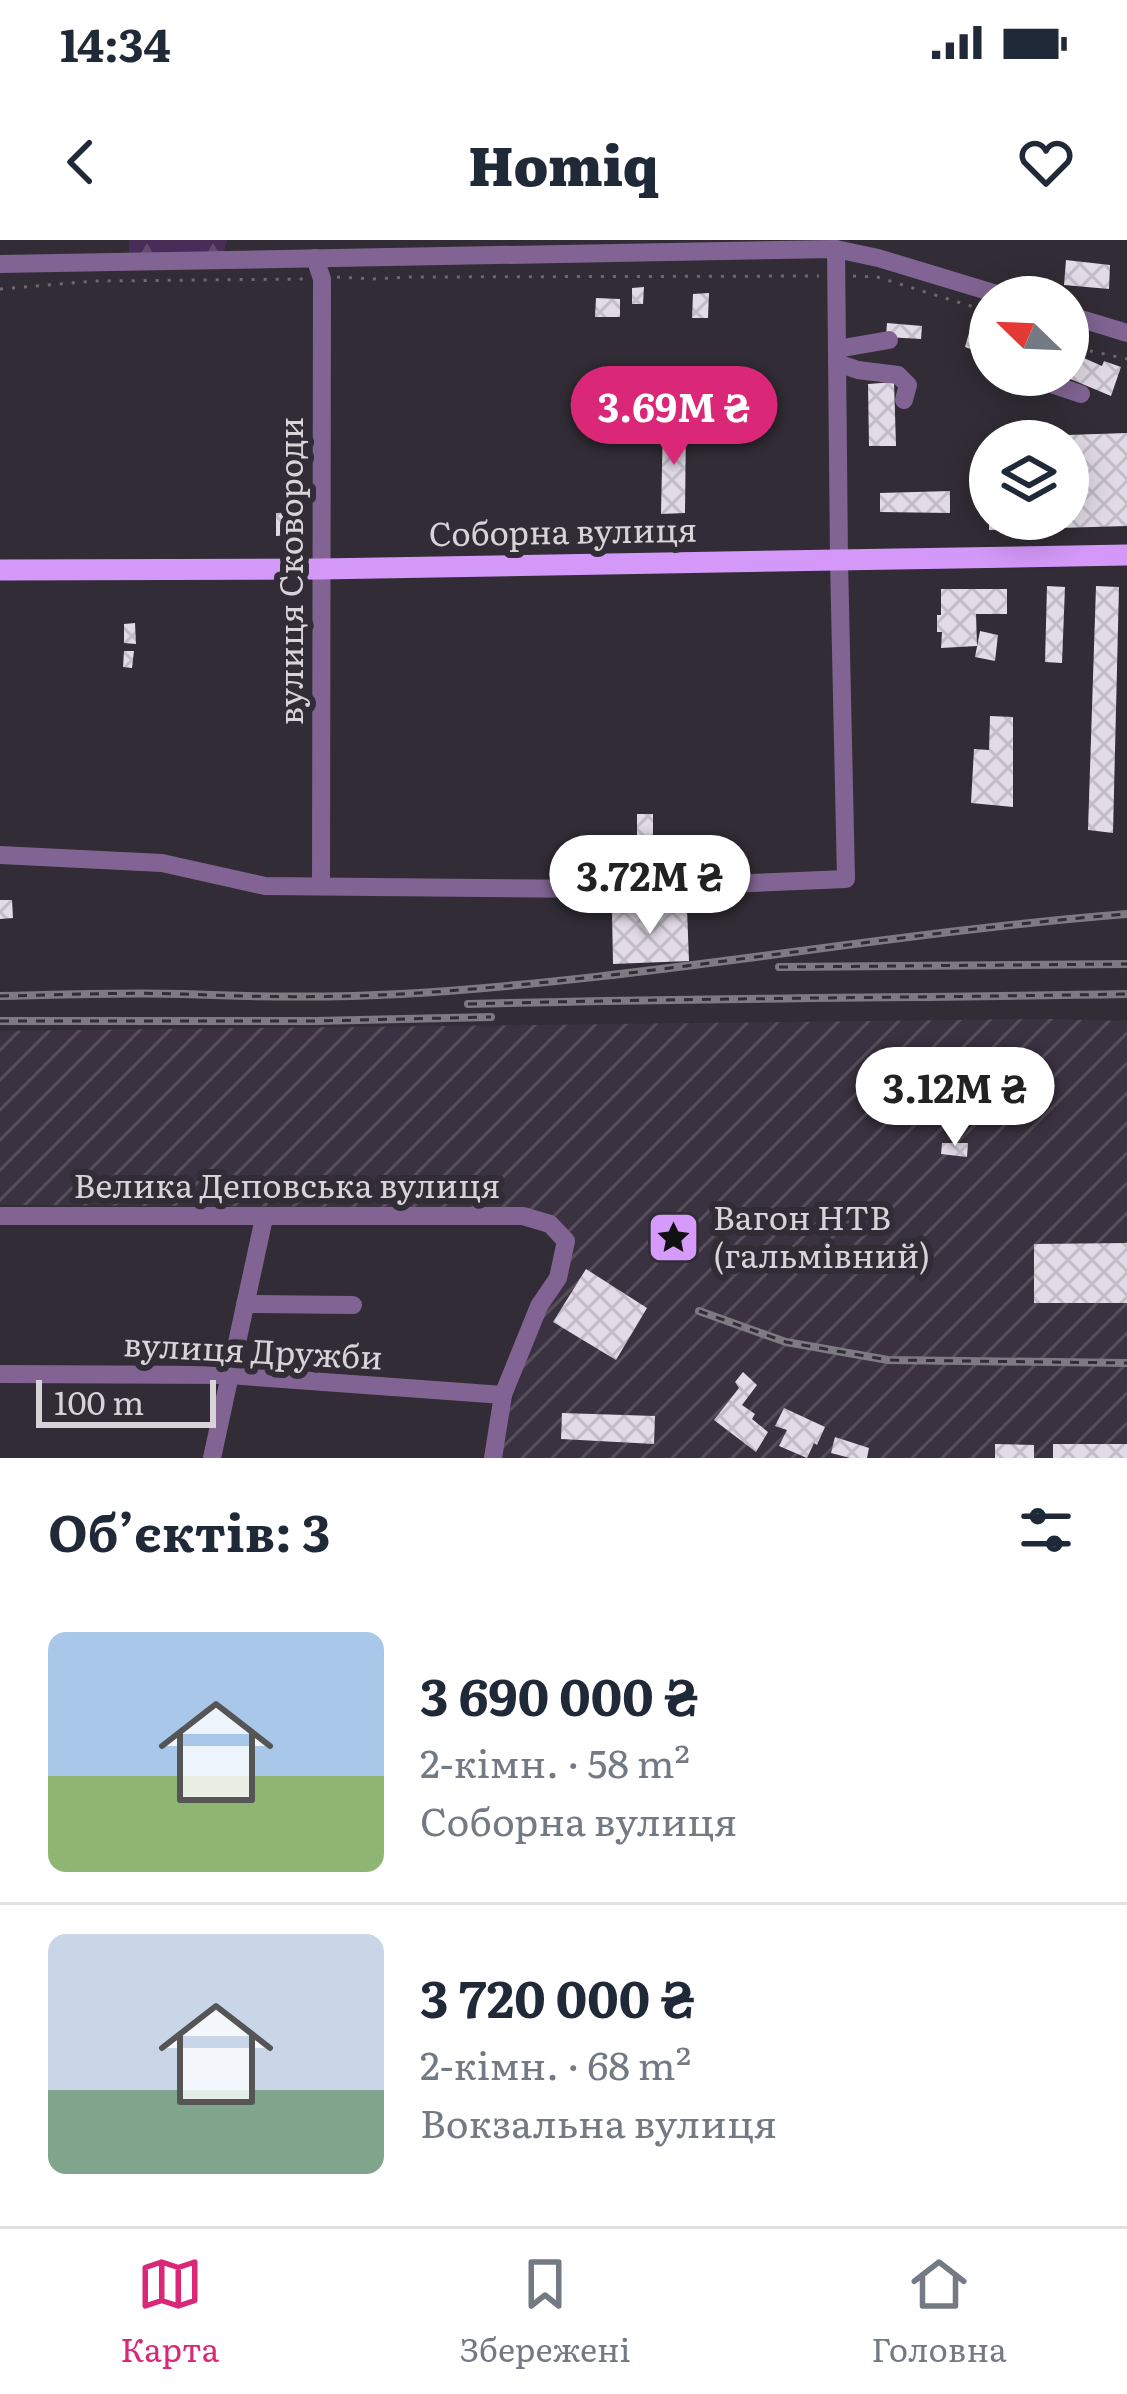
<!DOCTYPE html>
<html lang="uk">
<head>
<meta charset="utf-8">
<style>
	body { margin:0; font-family:Literata,serif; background:#f2f2f3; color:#1f2937; height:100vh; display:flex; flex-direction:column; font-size:45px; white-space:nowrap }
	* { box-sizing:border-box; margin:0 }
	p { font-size:39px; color:#747a83 }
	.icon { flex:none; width:66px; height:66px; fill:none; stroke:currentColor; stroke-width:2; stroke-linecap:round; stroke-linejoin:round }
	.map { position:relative; height:1218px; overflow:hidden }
	.panel { display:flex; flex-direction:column; background:#fff; flex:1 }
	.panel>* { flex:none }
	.needle { width:78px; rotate:293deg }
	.fabs { position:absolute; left:969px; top:36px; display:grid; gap:24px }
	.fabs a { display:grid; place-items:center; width:120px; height:120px; border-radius:50%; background:#fff; box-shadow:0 6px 30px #0003; font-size:60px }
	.scale { position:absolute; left:36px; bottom:30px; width:180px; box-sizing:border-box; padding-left:12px; border:6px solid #d7d3d9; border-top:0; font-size:33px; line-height:42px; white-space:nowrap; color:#d7d3d9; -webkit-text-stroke:9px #312c35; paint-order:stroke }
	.price { position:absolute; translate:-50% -102px; padding:0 27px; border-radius:42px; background:#fff; color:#222; font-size:39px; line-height:78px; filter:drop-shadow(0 3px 6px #0008) }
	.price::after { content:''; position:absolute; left:50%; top:72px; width:36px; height:27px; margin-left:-18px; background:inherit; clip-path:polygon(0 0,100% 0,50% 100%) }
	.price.active { background:#db2777; color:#fff }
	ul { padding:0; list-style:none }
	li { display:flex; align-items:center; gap:36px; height:300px; padding:0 48px }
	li+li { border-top:3px solid #e0e1e3 }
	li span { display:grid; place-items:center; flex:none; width:336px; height:240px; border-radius:18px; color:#555 }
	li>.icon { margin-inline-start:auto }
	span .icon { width:144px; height:144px; fill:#fffc; stroke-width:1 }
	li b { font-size:51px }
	h2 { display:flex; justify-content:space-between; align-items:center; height:144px; padding:0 48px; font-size:51px }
	.status { display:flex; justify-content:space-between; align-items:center; height:84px; padding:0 60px; background:#fff; direction:ltr }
	.status svg { height:33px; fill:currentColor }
	header { display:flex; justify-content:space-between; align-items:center; height:156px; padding:0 48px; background:#fff; font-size:54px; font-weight:800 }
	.dock { display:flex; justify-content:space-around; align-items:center; height:168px; border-top:3px solid #e0e1e3; background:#fff; font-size:33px; color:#747a83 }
	.dock a { display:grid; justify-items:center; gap:6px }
	.dock .active { color:#db2777 }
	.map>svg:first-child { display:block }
	.industrial { fill:url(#industrial-furrows) }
	.forest { fill:url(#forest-firs) }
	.building { fill:url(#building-cross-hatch) }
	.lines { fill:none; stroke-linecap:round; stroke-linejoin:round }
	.path { stroke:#6e6971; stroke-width:3; stroke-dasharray:3 9; stroke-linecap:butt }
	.minor { stroke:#816493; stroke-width:18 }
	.major { stroke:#d398f8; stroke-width:21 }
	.rail-casing { stroke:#7e7a82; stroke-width:8 }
	.rail { stroke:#312c35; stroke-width:3; stroke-dasharray:9; stroke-linecap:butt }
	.labels { text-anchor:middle; stroke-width:12; stroke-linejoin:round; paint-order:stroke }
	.street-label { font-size:33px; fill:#d7d3d9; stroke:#312c35 }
	.poi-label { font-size:33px; fill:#d7d3d9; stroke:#312c35; text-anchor:start }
</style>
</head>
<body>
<div class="status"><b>14:34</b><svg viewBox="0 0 49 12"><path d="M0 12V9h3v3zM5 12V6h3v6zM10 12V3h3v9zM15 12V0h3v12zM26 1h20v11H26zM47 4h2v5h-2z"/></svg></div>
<header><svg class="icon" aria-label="back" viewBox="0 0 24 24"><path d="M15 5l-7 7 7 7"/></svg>Homiq<svg class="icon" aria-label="heart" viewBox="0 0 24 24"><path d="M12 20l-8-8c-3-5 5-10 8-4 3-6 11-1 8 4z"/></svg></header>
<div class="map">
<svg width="1127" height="1218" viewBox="0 0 1127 1218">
	<defs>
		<pattern id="industrial-furrows" width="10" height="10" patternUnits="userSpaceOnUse" patternTransform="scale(3)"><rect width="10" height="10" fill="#3b3241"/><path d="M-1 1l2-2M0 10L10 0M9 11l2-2" fill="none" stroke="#574f5c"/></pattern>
		<pattern id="forest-firs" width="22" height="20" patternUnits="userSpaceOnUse" patternTransform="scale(3)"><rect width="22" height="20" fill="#482d58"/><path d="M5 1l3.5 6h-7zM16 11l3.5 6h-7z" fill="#624b6f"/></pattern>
		<pattern id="building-cross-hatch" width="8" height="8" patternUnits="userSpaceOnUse" patternTransform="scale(3)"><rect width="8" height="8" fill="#e2dbe7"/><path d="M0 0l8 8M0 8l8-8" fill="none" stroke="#c2bcc6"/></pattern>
	</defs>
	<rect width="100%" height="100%" fill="#312c35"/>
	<path class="industrial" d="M1047,779L1127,781V1218H501L508,1174L541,1075L571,1002L521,968L0,965V791Z"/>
	<path class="forest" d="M129,0H227L222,19L129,21Z"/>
	<g class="building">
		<path d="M1066,20L1110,25L1109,49L1064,45Z"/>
		<path d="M644,47L643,64H632V48Z"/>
		<path d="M709,53L708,78H692L693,54Z"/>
		<path d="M596,58L620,59V77H595Z"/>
		<path d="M973,79L990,86V116L965,107Z"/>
		<path d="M887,83L922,86L921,99L886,97Z"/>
		<path d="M1068,111L1102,126L1104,121L1121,127L1111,156L1068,138Z"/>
		<path d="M894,142L896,206H869L868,144Z"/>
		<path d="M663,181H686L685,273L661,274Z"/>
		<path d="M1127,193V286L989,290V279H1068L1066,195Z"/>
		<path d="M950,251V273L880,272V253Z"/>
		<path d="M303,272V295L276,296V273Z"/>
		<path d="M1047,346L1065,347L1062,423L1045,422Z"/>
		<path d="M1096,346L1119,347L1113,593L1088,590Z"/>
		<path d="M941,349H1007V374H976L977,406L941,408L942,392H937V375H941Z"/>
		<path d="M135,383L136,404L124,403V384Z"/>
		<path d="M980,391L998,395L995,421L975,417Z"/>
		<path d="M124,411H134L132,428L123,427Z"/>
		<path d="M990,476L1013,477V567L971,563L974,509L989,510Z"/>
		<rect x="637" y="574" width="16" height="38"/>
		<path d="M0,660H12L13,678L0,679Z"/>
		<path d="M687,669L689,721L613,724L612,672Z"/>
		<path d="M942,903H968L967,917L941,914Z"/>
		<path d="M1127,1003V1063H1034V1004Z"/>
		<path d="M586,1029L647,1068L616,1120L553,1082Z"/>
		<path d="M743,1132L757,1145L742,1165L755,1174L752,1179L768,1192L756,1212L714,1180L739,1148L735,1142Z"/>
		<path d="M784,1168L825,1187L817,1205L814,1203L807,1218L779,1206L787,1190L775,1186Z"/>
		<path d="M562,1173L655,1176L654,1204L561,1199Z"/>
		<path d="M835,1197L869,1208L867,1218H850L831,1213Z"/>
		<path d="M995,1204L1034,1205V1218H995Z"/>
		<rect x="1053" y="1204" width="74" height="14"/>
	</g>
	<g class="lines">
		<g class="path">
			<path d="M853,36L877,37L990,72"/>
			<path d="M337,37L373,39L409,37L819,36"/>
			<path d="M0,49L97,41L304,39"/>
			<path d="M1068,101L1091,111L1127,119"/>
		</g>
		<g class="minor">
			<path d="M315,18L322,39L321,646"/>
			<path d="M0,24L836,9L878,18L1007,57"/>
			<path d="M1068,75L1127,93"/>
			<path d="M837,109L889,100"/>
			<path d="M837,123L858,130L898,135L908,145L904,160"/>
			<path d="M1024,135L1081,154"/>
			<path d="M0,615L162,623L265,646L606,649L846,639L839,320L836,9"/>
			<path d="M0,976H523L550,984L566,1001L558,1038L539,1066L503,1155L493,1218"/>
			<path d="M245,1064L353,1065"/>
			<path d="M0,1134L228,1135L503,1155"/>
			<path d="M212,1218L264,978"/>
		</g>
		<path class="major" d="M0,330L320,329L1127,315"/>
		<defs>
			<g id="rail">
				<path d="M779,727L1127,724"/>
				<path d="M0,756C61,755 122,752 183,754C256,757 328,758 401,754C644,740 884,693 1127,674"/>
				<path d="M468,764C688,758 907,758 1127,754"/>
				<path d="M0,781H315L491,777"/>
				<path d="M699,1071L786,1102L888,1120L1127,1123"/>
			</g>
		</defs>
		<use href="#rail" class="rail-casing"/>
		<use href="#rail" class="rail"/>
	</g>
	<defs>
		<symbol id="sight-square" viewBox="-11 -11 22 22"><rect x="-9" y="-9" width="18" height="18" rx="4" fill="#d69bfa" stroke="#312c35"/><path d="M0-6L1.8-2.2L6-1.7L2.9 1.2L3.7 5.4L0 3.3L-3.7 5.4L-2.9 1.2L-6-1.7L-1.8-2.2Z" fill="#111"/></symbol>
	</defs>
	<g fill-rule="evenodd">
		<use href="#sight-square" x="644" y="968" width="59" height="59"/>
	</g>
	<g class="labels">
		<g class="street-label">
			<text transform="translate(563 292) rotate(-1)" y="12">Соборна вулиця</text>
			<text transform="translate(291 331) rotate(-90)" y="12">вулиця Сковороди</text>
			<text x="287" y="958">Велика Деповська вулиця</text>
			<text transform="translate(253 1111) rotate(3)" y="12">вулиця Дружби</text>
		</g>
		<g class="poi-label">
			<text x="713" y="990">Вагон НТВ<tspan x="713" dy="38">(гальмівний)</tspan></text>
		</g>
	</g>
</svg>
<div class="fabs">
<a><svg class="needle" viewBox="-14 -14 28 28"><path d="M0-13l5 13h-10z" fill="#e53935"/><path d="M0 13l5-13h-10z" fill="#747a83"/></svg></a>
<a><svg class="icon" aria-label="layers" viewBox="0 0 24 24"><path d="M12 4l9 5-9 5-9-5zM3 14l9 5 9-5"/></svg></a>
</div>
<div class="scale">100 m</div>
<b class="price active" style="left:674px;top:228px">3.69M ₴</b>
<b class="price" style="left:650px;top:697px">3.72M ₴</b>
<b class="price" style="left:955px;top:909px">3.12M ₴</b>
</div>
<section class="panel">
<h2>Об’єктів: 3<svg class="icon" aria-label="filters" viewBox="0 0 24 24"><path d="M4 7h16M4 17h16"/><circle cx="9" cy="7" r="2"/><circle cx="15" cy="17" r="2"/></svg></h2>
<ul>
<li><span style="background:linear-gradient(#a9c7e8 60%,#8fb573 0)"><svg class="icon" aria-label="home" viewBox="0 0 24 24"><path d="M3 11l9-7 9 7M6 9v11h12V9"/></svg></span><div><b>3 690 000 ₴</b><p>2-кімн. · 58 m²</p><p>Соборна вулиця</p></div></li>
<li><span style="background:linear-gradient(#c9d6e8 65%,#7fa58c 0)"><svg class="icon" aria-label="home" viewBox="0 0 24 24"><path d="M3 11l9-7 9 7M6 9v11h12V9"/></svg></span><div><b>3 720 000 ₴</b><p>2-кімн. · 68 m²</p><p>Вокзальна вулиця</p></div></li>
</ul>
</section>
<nav class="dock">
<a class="active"><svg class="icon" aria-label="map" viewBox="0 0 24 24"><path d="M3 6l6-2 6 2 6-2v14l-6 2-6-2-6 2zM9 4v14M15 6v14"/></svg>Карта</a>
<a><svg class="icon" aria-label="saved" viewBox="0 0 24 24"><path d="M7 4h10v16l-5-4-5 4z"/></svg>Збережені</a>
<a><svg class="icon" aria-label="home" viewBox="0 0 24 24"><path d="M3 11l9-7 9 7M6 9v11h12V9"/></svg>Головна</a>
</nav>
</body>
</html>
